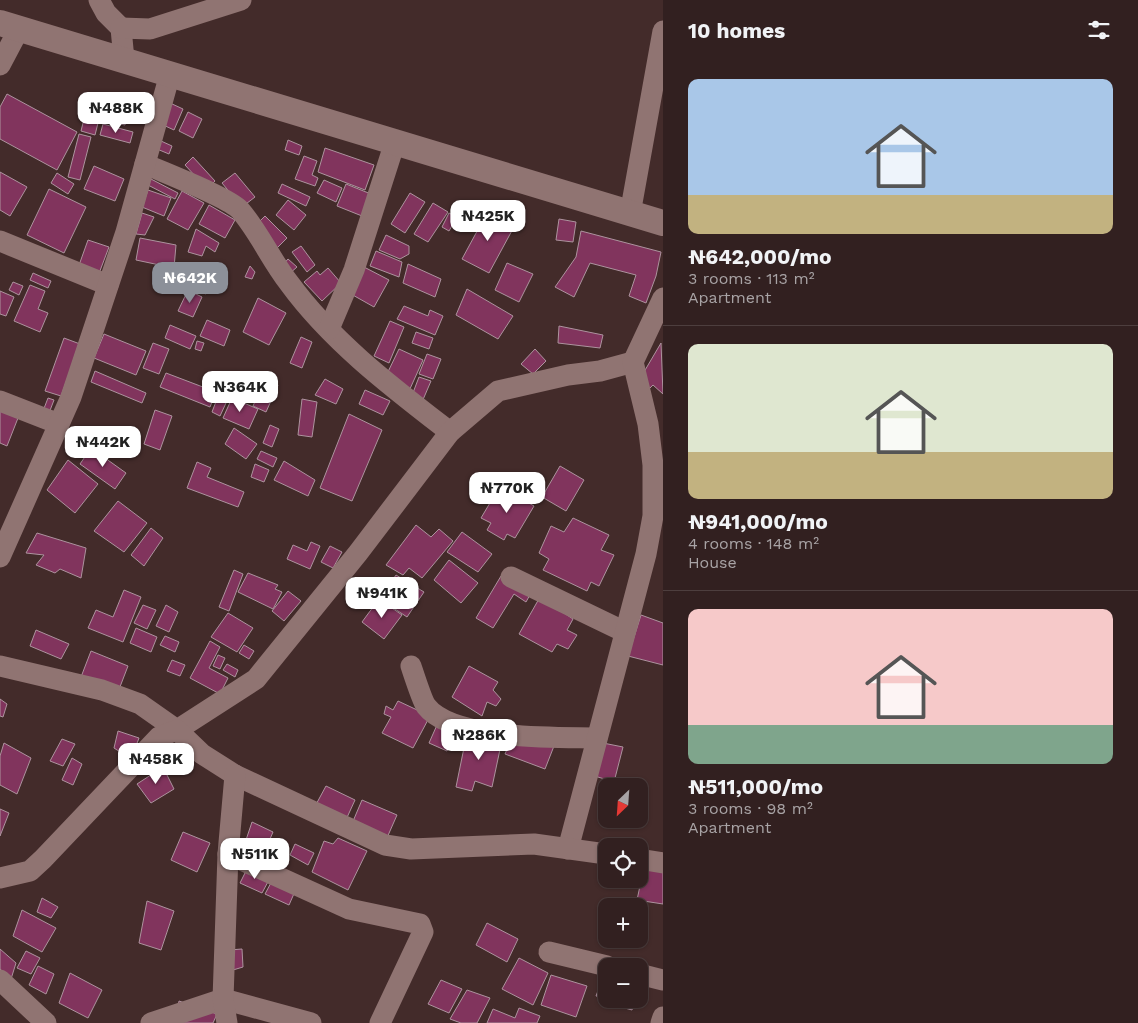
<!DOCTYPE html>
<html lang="en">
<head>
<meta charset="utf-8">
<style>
	body { margin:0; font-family:"Work Sans",sans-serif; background:#3d2d2d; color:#f1f3f6; height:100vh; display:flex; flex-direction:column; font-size:19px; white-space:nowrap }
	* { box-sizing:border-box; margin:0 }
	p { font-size:16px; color:#a8a3a5 }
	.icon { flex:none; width:28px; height:28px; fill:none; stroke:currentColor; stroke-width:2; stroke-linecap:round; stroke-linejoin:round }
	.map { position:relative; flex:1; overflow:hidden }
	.side { display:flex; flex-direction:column; background:#322020; width:475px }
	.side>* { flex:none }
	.needle { width:32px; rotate:205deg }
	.controls { position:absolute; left:598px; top:778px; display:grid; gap:10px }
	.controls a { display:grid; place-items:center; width:50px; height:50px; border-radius:10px; background:#322020; box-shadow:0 1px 4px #0004,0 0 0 1px #4d3e3e; font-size:25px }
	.price { position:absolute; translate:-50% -42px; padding:0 11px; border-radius:10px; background:#fff; color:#222; font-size:16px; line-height:32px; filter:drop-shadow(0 1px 2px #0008) }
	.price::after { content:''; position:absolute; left:50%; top:30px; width:15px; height:11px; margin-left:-8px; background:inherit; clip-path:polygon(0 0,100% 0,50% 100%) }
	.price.selected { background:#8c9099; color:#fff }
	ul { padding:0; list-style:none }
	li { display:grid; align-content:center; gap:10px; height:265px; padding:0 25px }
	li+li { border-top:1px solid #4d3e3e }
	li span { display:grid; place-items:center; height:155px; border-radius:10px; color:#555 }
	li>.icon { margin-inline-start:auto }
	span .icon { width:90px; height:90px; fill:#fffc; stroke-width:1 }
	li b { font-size:21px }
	h2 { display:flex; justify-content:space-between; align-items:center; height:60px; padding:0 25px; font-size:21px }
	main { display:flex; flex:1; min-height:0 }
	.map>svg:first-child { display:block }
	.building { fill:#81345d; stroke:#ad939e }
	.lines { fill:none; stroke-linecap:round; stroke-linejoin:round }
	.minor { stroke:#907472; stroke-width:21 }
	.tertiary { stroke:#907472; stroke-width:26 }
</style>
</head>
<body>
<main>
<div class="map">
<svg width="663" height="1023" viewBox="0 0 663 1023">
	<rect width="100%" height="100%" fill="#432b2a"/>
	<g class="building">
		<path d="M7,94L77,132L57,170L0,139V107Z"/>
		<path d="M111,101L130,106L125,125L107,121Z"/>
		<path d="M170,103L183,109L174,130L161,124Z"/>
		<path d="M87,107L101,111L95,135L81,131Z"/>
		<path d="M188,112L202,119L193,138L179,131Z"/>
		<path d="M103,124L133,132L130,143L100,135Z"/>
		<path d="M79,134L91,137L80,180L68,177Z"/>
		<path d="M288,140L302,146L299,155L285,150Z"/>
		<path d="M161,141L172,146L169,154L157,149Z"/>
		<path d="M325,148L374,165L365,190L318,172Z"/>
		<path d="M304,156L317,161L312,175L318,178L315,186L295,179Z"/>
		<path d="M193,157L215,181L207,189L185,165Z"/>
		<path d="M94,166L124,179L115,201L84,189Z"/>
		<path d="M0,172L27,187L10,216L0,210Z"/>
		<path d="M57,173L74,184L68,194L51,183Z"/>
		<path d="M235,173L255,197L242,207L222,183Z"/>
		<path d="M149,178L178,193L175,199L146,184Z"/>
		<path d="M324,180L342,188L336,202L317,193Z"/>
		<path d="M282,184L310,197L306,206L278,193Z"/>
		<path d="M346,184L371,194L362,216L337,206Z"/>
		<path d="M49,189L86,207L64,253L27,235Z"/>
		<path d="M148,190L171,198L164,216L142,207Z"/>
		<path d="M182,191L204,203L188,230L167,219Z"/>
		<path d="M410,193L425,202L405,233L391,224Z"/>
		<path d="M288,200L306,215L294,230L276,215Z"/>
		<path d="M433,203L448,212L428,242L414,234Z"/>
		<path d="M209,205L235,220L225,238L199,224Z"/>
		<path d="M488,211L515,225L489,273L462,259Z"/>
		<path d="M142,213L154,217L145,235L136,234Z"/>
		<path d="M449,213L457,217L449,231L442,227Z"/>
		<path d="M265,216L287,238L273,252L257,224Z"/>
		<path d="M559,219L576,222L573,242L556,240Z"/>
		<path d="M196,229L219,243L215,252L206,246L202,256L188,252Z"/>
		<path d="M581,231L661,252L656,276L646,303L629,296L636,275L590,263L574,297L555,287L576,257Z"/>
		<path d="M386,235L409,246V254L400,259L379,250Z"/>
		<path d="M140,238L176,245L174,268L136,260Z"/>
		<path d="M88,240L109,247L98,276L78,268Z"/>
		<path d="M301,246L315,265L307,272L292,252Z"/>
		<path d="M376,251L402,262L399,277L370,266Z"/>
		<path d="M288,259L297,267L289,274L281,267Z"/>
		<path d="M507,263L533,274L519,302L495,290Z"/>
		<path d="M408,264L441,279L435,297L403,283Z"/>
		<path d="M250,266L255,272L252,279L245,277Z"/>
		<path d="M364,267L389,280L374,307L351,294Z"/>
		<path d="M328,268L341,283L322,301L304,282L317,271L320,275Z"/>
		<path d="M159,269L167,272L164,279L156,277Z"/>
		<path d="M33,273L51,281L48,288L30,280Z"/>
		<path d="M198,279L210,284L206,294L194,288Z"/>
		<path d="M13,282L23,286L19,295L9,290Z"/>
		<path d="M30,285L45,291L38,309L48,313L40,332L14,321Z"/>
		<path d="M467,289L513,316L498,339L456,315Z"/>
		<path d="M188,290L202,297L193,317L178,311Z"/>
		<path d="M0,291L14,297L6,316L0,314Z"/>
		<path d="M258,298L286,313L269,345L243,332Z"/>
		<path d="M404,306L428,316L430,310L443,316L435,335L397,319Z"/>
		<path d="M207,320L230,330L224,346L200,336Z"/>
		<path d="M390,321L404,327L389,363L374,356Z"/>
		<path d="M170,325L196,336L190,349L165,338Z"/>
		<path d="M559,326L603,335L600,348L558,343Z"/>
		<path d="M416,332L433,338L429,349L412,343Z"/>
		<path d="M104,334L146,351L136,375L94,358Z"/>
		<path d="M301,337L312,342L302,368L290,363Z"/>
		<path d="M64,338L80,344L61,396L45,391Z"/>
		<path d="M197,341L204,343L201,351L195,349Z"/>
		<path d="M153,343L169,349L159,374L143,368Z"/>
		<path d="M661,343L663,394L653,385L644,394L641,377Z"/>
		<path d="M399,349L423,360L409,391L385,378Z"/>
		<path d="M535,349L546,361L533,374L521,364Z"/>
		<path d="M427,354L441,359L433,379L419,374Z"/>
		<path d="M95,371L146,393L142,403L91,382Z"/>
		<path d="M166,373L216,392L210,407L160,387Z"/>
		<path d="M419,377L431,381L422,402L411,398Z"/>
		<path d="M226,378L235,382L228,400L219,396Z"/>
		<path d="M265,379L278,385L266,412L253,406Z"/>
		<path d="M325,379L343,389L336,404L315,395Z"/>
		<path d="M365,390L390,401L383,415L359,404Z"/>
		<path d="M48,398L54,400L49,413L43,411Z"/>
		<path d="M232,398L258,409L249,429L223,418Z"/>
		<path d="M217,399L226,403L220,416L212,412Z"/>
		<path d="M302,399L317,402L312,437L298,435Z"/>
		<path d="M155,410L172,416L160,450L144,444Z"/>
		<path d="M0,411L18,418L7,446L0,443Z"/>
		<path d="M349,414L382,430L352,501L320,488Z"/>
		<path d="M270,425L279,429L272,447L263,443Z"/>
		<path d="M234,428L257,444L246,459L225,444Z"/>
		<path d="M91,448L126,473L115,489L80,464Z"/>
		<path d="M261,451L277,458L273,467L257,459Z"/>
		<path d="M68,460L98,484L75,513L47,490Z"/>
		<path d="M284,461L315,480L308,496L274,480Z"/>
		<path d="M197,462L211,468L207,477L244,492L238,507L187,488Z"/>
		<path d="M255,464L269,470L264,482L251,477Z"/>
		<path d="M560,466L584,480L566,511L542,497Z"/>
		<path d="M500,486L534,506L515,538L507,534L504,540L487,530L491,523L481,518Z"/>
		<path d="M118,501L147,523L124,552L94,531Z"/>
		<path d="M573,518L609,535L601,550L614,555L599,586L591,582L587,591L543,570L549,559L539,553L551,526L564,532Z"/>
		<path d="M416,525L431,537L439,529L453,541L422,578L409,568L403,575L386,565Z"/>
		<path d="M151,528L163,538L144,566L131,555Z"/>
		<path d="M462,532L492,554L478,572L447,552Z"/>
		<path d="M37,533L86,548L81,578L60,569L55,573L36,565L44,555L26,553Z"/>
		<path d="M311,542L320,546L310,569L287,559L293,545L307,551Z"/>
		<path d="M330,546L342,552L333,568L321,562Z"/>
		<path d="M449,560L478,583L461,603L434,580Z"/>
		<path d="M234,570L243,574L229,611L219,607Z"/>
		<path d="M248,573L278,585L275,589L282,592L273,609L238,592Z"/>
		<path d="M396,575L424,592L407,617L380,599Z"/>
		<path d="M501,576L531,593L526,602L514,594L493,628L476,618Z"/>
		<path d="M124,590L141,597L123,642L88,628L96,610L113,617Z"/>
		<path d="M288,591L301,601L284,621L272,611Z"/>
		<path d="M540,597L573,619L567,630L577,635L568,649L557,644L552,652L519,634Z"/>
		<path d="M379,599L402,615L384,639L362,622Z"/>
		<path d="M143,605L156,610L147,629L134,623Z"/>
		<path d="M166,605L178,612L169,632L156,626Z"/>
		<path d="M228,613L253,628L237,652L211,637Z"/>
		<path d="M641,615L663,623V665L628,656Z"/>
		<path d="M136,628L157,637L151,652L130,643Z"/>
		<path d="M36,630L69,644L61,659L30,646Z"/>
		<path d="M165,636L179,642L175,652L160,645Z"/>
		<path d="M210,641L220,647L209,668L228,678L220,694L190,678Z"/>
		<path d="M244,645L254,651L249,659L239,653Z"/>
		<path d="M91,651L128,666L118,692L81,677Z"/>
		<path d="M218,655L225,658L220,669L213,666Z"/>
		<path d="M172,660L185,665L180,676L167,671Z"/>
		<path d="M227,664L238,670L235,677L223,670Z"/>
		<path d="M469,666L498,682L493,690L501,699L496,706L487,702L482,716L452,697Z"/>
		<path d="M0,699L7,704L3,717L0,716Z"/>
		<path d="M398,701L430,716L413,748L382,733L391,717L384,714L386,706L393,710Z"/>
		<path d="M437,725L456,733L447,751L429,743Z"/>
		<path d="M118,731L139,738L131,759L114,748Z"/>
		<path d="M515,731L554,746L545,769L505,754Z"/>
		<path d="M467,733L502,740L492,787L475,781L472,791L456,787Z"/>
		<path d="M62,739L75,744L63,766L50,761Z"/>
		<path d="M593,741L623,747L614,782L582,772Z"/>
		<path d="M4,743L31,758L17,794L0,785V756Z"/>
		<path d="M72,758L82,764L73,785L62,780Z"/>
		<path d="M163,767L174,789L151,803L137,784Z"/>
		<path d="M326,786L355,800L344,824L313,810Z"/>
		<path d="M362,800L397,815L386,840L351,826Z"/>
		<path d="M0,809L9,813L0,836Z"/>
		<path d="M252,822L273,832L261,860L242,852Z"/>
		<path d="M183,832L210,843L197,872L171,860Z"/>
		<path d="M338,838L367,851L348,890L312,872L324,841L333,844Z"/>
		<path d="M295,844L314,853L308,865L290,855Z"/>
		<path d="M248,867L270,878L262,893L240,883Z"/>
		<path d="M644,867L663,870V904L637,900Z"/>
		<path d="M273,879L296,889L289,905L265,894Z"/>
		<path d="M42,898L58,907L51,918L37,912Z"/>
		<path d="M147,901L174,911L161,950L139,943Z"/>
		<path d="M22,910L56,928L42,952L13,936Z"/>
		<path d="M487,923L518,939L507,962L476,945Z"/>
		<path d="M0,949L16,963L11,979L0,969Z"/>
		<path d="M242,949L243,967L233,970L229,950Z"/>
		<path d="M26,951L40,958L31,974L17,968Z"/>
		<path d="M519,958L548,973L533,1005L502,989Z"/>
		<path d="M38,966L54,974L46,994L29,985Z"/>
		<path d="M606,970V998L596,996Z"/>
		<path d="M70,973L102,990L88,1018L59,1003Z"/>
		<path d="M551,975L587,986L576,1017L541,1005Z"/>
		<path d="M441,980L462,989L449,1013L428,1004Z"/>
		<path d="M467,990L490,998L477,1023H461L450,1019Z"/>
		<path d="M607,999H635L632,1010L614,1005L616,1001Z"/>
		<path d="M179,1001L217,1014L213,1023H175Z"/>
		<path d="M519,1008L540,1016L537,1023H487L493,1009L515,1018Z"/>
	</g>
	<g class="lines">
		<g class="minor">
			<path d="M99,0L106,13L121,28L124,60"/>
			<path d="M121,28L150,29L241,0"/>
			<path d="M0,65L19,29"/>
			<path d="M145,164C165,173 228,197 240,210C259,232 271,260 289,283C332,342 393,388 450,432"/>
			<path d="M630,214L663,31"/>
			<path d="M0,241L108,285"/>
			<path d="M329,329L354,270L395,142"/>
			<path d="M0,401L59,424"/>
			<path d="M0,557L71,397L126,232L170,74"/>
			<path d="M511,577L625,632"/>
			<path d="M0,666L102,690L140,704L177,730L256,679L358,553L450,432L498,391L568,375L600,371L633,362"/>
			<path d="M411,666C414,675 422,700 426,706C453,741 556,737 597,738"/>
			<path d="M568,849L646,554L653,516V465L648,424L633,362L663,298"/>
			<path d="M228,854L349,909L420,924L423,932L380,1023"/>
			<path d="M639,859L663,863"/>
			<path d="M0,878L30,871L43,859L159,737L177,730L202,754L235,775L385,845L411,849L534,844L606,854"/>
			<path d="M549,952L607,966"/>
			<path d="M639,974L663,980"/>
			<path d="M0,980L46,1023"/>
			<path d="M151,1023L223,999L311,1023"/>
			<path d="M227,1023L223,999L228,854L235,775"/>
			<path d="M661,1023L663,1017"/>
		</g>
		<path class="tertiary" d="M0,23L663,223"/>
	</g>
</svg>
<div class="controls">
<a><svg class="needle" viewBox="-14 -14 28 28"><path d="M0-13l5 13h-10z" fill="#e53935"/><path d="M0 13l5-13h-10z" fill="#a8a3a5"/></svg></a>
<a><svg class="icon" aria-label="locate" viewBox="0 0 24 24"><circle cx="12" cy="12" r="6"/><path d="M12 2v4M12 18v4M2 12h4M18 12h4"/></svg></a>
<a>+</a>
<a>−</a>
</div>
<b class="price" style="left:116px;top:134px">₦488K</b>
<b class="price" style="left:488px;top:242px">₦425K</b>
<b class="price selected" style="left:190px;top:304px">₦642K</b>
<b class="price" style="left:240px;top:413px">₦364K</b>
<b class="price" style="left:103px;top:468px">₦442K</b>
<b class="price" style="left:507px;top:514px">₦770K</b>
<b class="price" style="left:382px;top:619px">₦941K</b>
<b class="price" style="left:479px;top:761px">₦286K</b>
<b class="price" style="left:156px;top:785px">₦458K</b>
<b class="price" style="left:255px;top:880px">₦511K</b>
</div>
<section class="side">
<h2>10 homes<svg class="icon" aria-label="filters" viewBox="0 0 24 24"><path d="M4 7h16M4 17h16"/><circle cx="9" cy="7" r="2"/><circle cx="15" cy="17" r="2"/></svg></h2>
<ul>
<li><span style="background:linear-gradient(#a9c7e8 75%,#c2b280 0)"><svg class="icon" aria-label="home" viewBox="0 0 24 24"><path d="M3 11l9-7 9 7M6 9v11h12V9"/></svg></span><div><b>₦642,000/mo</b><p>3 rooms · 113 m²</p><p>Apartment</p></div></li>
<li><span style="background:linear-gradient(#dfe7d0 70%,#c2b280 0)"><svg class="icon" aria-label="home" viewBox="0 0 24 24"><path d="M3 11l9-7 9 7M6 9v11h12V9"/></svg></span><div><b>₦941,000/mo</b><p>4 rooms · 148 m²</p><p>House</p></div></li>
<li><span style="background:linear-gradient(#f6c9c9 75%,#7fa58c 0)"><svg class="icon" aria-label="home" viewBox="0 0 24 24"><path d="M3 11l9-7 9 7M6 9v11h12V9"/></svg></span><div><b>₦511,000/mo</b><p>3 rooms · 98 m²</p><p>Apartment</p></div></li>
</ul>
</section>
</main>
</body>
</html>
